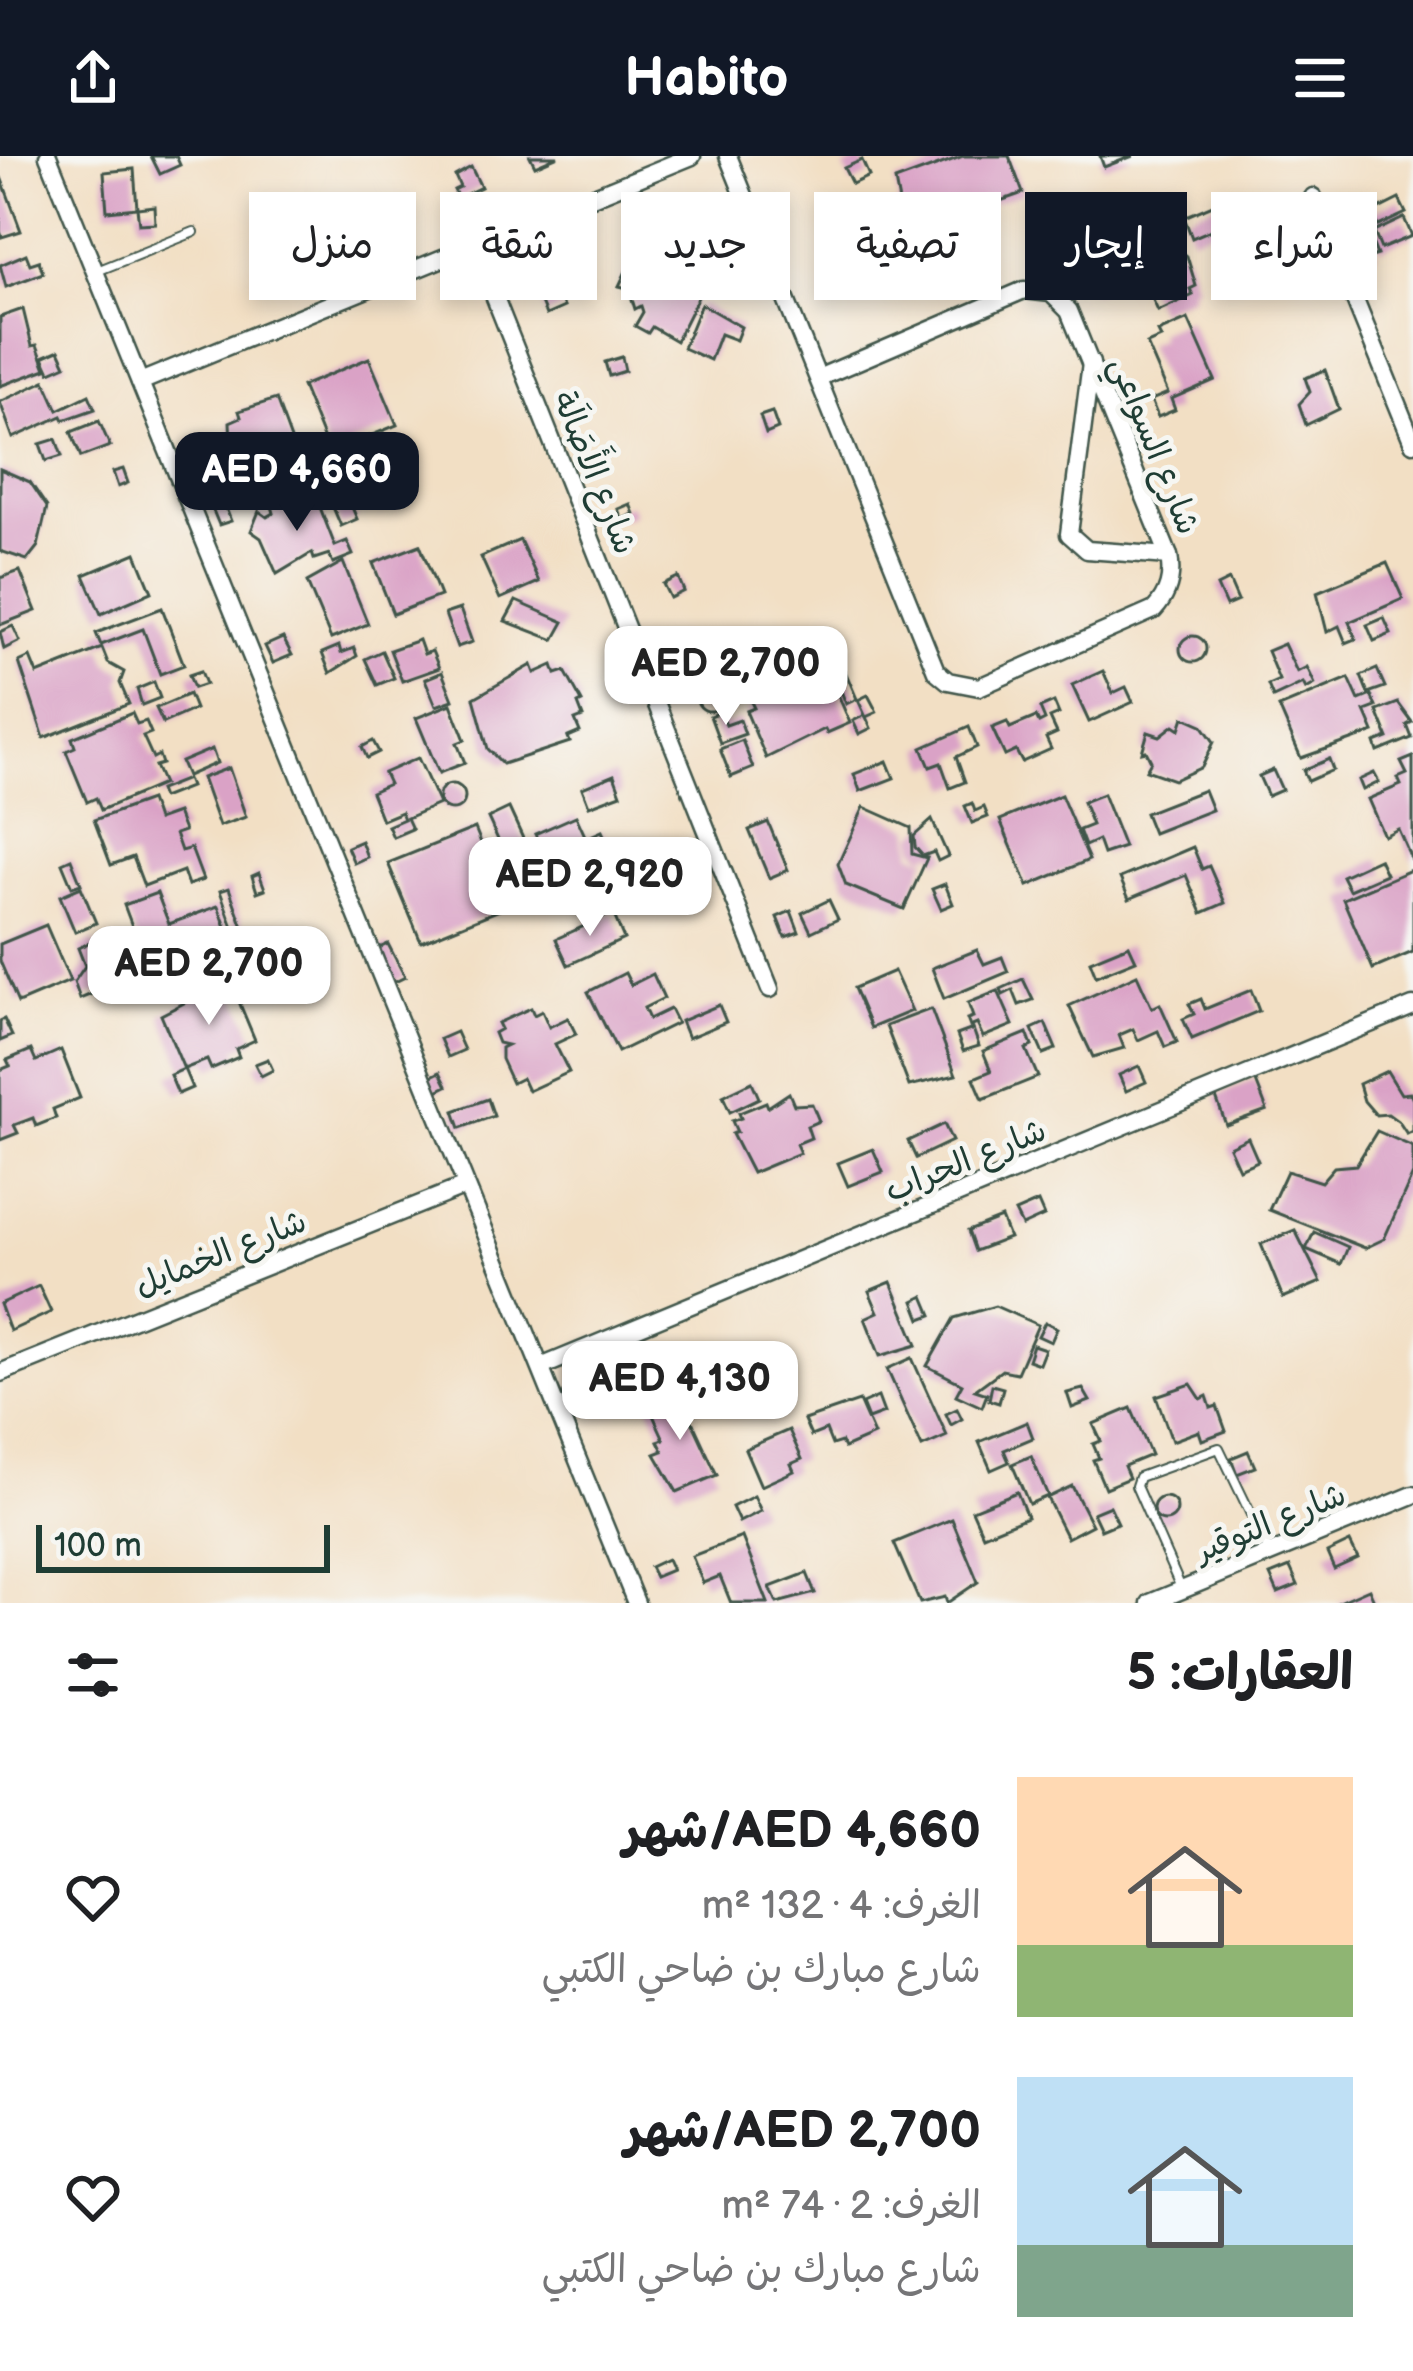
<!DOCTYPE html>
<html lang="ar">
<head>
<meta charset="utf-8">
<style>
	body { margin:0; font-family:"Balsamiq Sans","Playpen Sans Arabic",sans-serif; background:#f6f6f6; color:#202124; direction:rtl; height:100vh; display:flex; flex-direction:column; font-size:45px; white-space:nowrap }
	* { box-sizing:border-box; margin:0 }
	p { font-size:39px; color:#757577 }
	.icon { flex:none; width:66px; height:66px; fill:none; stroke:currentColor; stroke-width:2; stroke-linecap:round; stroke-linejoin:round }
	.map { position:relative; height:1447px; overflow:hidden; direction:ltr }
	.details { display:flex; flex-direction:column; background:#fff; flex:1 }
	.details>* { flex:none }
	.top-card { position:absolute; left:36px; top:36px; width:1341px; height:108px; direction:rtl; display:flex; gap:24px }
	.scale { position:absolute; left:36px; bottom:30px; width:294px; box-sizing:border-box; padding-left:12px; border:6px solid #1f3d34; border-top:0; font-size:33px; line-height:42px; white-space:nowrap; color:#1f3d34; -webkit-text-stroke:9px #f6f6f2; paint-order:stroke }
	.price { position:absolute; translate:-50% -102px; padding:0 27px; border-radius:24px; background:#fff; color:#222; font-size:39px; line-height:78px; filter:drop-shadow(0 3px 6px #0008) }
	.price::after { content:''; position:absolute; left:50%; top:72px; width:36px; height:27px; margin-left:-18px; background:inherit; clip-path:polygon(0 0,100% 0,50% 100%) }
	.price.on { background:#111827; color:#fff }
	ul { padding:0; list-style:none }
	li { display:flex; align-items:center; gap:36px; height:300px; padding:0 60px }
	li span { display:grid; place-items:center; flex:none; width:336px; height:240px; border-radius:0px; color:#555 }
	li>.icon { margin-inline-start:auto }
	span .icon { width:144px; height:144px; fill:#fffc; stroke-width:1 }
	li b { font-size:51px }
	h2 { display:flex; justify-content:space-between; align-items:center; height:144px; padding:0 60px; font-size:51px }
	.tag { padding:0 42px; border-radius:0px; background:#fff; box-shadow:0 6px 18px #0003; font-size:42px; line-height:108px }
	.tag.on { background:#111827; color:#fff }
	header { display:flex; justify-content:space-between; align-items:center; height:156px; padding:0 60px; background:#111827; color:#fff; font-size:54px; font-weight:700 }
	.map>svg:first-child { display:block }
	.building { fill:#daa2c6 }
	.lines { fill:none; stroke-linecap:round; stroke-linejoin:round }
	.lane-casing { stroke:#3f554a; stroke-width:12 }
	.street-casing { stroke:#3f554a; stroke-width:21 }
	.lane { stroke:#fff; stroke-width:8 }
	.street { stroke:#fff; stroke-width:16 }
	.labels { text-anchor:middle; stroke-width:10; stroke-linejoin:round; paint-order:stroke }
	.street-label { font-size:33px; fill:#1f3d34; stroke:#f6f6f2 }
</style>
</head>
<body>
<header><svg class="icon" aria-label="menu" viewBox="0 0 24 24"><path d="M4 6h16M4 12h16M4 18h16"/></svg>Habito<svg class="icon" aria-label="share" viewBox="0 0 24 24"><path d="M12 15V3M7 8l5-5 5 5M5 13v7h14v-7"/></svg></header>
<div class="map">
<svg width="1413" height="1447" viewBox="0 0 1413 1447">
	<rect width="100%" height="100%" fill="#f6f6f2"/>
	<filter id="ink" filterUnits="userSpaceOnUse"><feTurbulence type="fractalNoise" baseFrequency=".00833" numOctaves="2"/><feDisplacementMap in="SourceGraphic" scale="24" xChannelSelector="R" yChannelSelector="G"/><feConvolveMatrix kernelMatrix="1 2 1 2 8 2 1 2 1" color-interpolation-filters="sRGB"/></filter>
	<filter id="wash" filterUnits="userSpaceOnUse"><feTurbulence type="fractalNoise" baseFrequency=".004" numOctaves="4" result="noise"/><feDisplacementMap in="SourceGraphic" scale="48" xChannelSelector="R" yChannelSelector="G"/><feGaussianBlur stdDeviation="2.7" result="paint"/><feColorMatrix in="noise" values="0 0 0 0 0 0 0 0 0 0 0 0 0 0 0 0 0 1.4 0 .05"/><feComposite in="paint" operator="in"/></filter>
	<g filter="url(#wash)">
		<rect width="100%" height="100%" fill="#f2dfc4"/>
		<g id="blocks">
			<g class="building">
				<path d="M151,0H176L180,9L160,18Z"/>
				<path d="M530,0H558L535,10Z"/>
				<path d="M963,0H1009L1023,37L983,51L987,61L959,71L957,66L898,81L887,52L899,46L895,25Z"/>
				<path d="M1100,0H1133L1104,11Z"/>
				<path d="M862,4L869,20L852,28L844,12Z"/>
				<path d="M471,11L481,31L458,42L454,34L460,31L455,20Z"/>
				<path d="M134,13L137,52L107,55L104,16Z"/>
				<path d="M1,21L21,75L2,81L0,75Z"/>
				<path d="M1241,37L1249,58L1192,82L1184,61Z"/>
				<path d="M1399,43L1406,57L1378,70L1371,57Z"/>
				<path d="M1358,48L1369,73L1359,77L1348,52Z"/>
				<path d="M154,50L155,67L139,68L137,52Z"/>
				<path d="M1404,62L1412,80L1381,93L1374,76Z"/>
				<path d="M1158,71L1161,79L1123,97L1118,85Z"/>
				<path d="M1370,81L1377,99L1368,102L1361,85Z"/>
				<path d="M1169,84L1187,100L1196,130L1190,133L1193,139L1158,155L1133,100Z"/>
				<path d="M657,89L666,93L661,104L709,119L676,185L652,171L648,177L635,170L643,156L641,150L635,153L631,140L635,134L619,130L637,92L653,99Z"/>
				<path d="M1104,91L1119,126L1093,137L1078,102Z"/>
				<path d="M26,98L30,108L39,105L43,117L6,131L0,109Z"/>
				<path d="M547,111L564,151L546,159L529,118Z"/>
				<path d="M1075,111L1080,123L1059,133L1054,121Z"/>
				<path d="M701,148L741,171L736,184L720,178L710,204L683,192Z"/>
				<path d="M23,153L32,190L37,189L46,213L0,230V161Z"/>
				<path d="M1188,163L1215,224L1171,243L1175,254L1158,261L1151,244L1168,237L1147,188L1161,182L1158,176Z"/>
				<path d="M59,194L66,209L50,216L43,201Z"/>
				<path d="M622,201L625,215L609,220L605,206Z"/>
				<path d="M369,202L397,269L350,288L354,297L333,306L302,230Z"/>
				<path d="M1325,214L1339,253L1306,269L1299,248L1310,236L1305,222Z"/>
				<path d="M45,225L58,254L89,239L95,253L64,264L62,260L13,282L0,246Z"/>
				<path d="M276,243L297,300L247,318L231,286L230,266L241,261L239,255Z"/>
				<path d="M772,256L778,273L766,278L760,260Z"/>
				<path d="M99,265L110,290L81,301L71,276Z"/>
				<path d="M56,283L62,300L46,305L40,288Z"/>
				<path d="M0,313L30,326L47,351L38,390L27,404L0,395Z"/>
				<path d="M123,313L128,327L118,331L113,316Z"/>
				<path d="M218,314L227,332L209,340L201,322Z"/>
				<path d="M340,323L357,363L341,370L324,330Z"/>
				<path d="M249,326L255,340L238,347L233,334Z"/>
				<path d="M316,341L335,390L347,385L353,399L333,407L329,398L314,403L312,397L277,418L261,382L251,375L259,355L267,361L274,357L272,350L290,342L294,350Z"/>
				<path d="M222,342L231,365L219,369L210,347Z"/>
				<path d="M630,348L634,358L622,363L618,353Z"/>
				<path d="M520,384L539,426L500,443L481,401Z"/>
				<path d="M420,389L440,440L393,458L373,407Z"/>
				<path d="M136,397L152,436L101,458L84,419Z"/>
				<path d="M343,406L368,468L331,483L307,426Z"/>
				<path d="M1387,407L1403,443L1349,466L1356,483L1346,487L1339,470L1327,476L1317,436Z"/>
				<path d="M20,415L36,455L0,469V422Z"/>
				<path d="M678,421L684,435L670,442L663,428Z"/>
				<path d="M1229,424L1238,445L1226,450L1217,430Z"/>
				<path d="M516,445L564,466L554,484L505,465Z"/>
				<path d="M162,452L184,509L160,518L143,473L101,489L96,477Z"/>
				<path d="M460,453L472,486L457,491L445,458Z"/>
				<path d="M1384,462L1391,478L1374,485L1367,469Z"/>
				<path d="M13,470L20,485L4,493L0,476Z"/>
				<circle cx="1193" cy="493" r="13"/>
				<path d="M283,482L292,499L273,507L265,490Z"/>
				<path d="M419,484L424,498L432,495L439,512L402,525L390,494Z"/>
				<path d="M1284,488L1297,516L1307,511L1315,528L1306,533L1303,527L1273,541L1268,529L1279,524L1267,495Z"/>
				<path d="M339,490L341,497L354,492L357,500L330,517L322,497Z"/>
				<path d="M102,492L108,507L124,516L120,527L129,548L44,582L19,506L30,501L37,518Z"/>
				<path d="M382,495L394,522L377,529L365,503Z"/>
				<path d="M786,505L791,517L815,506L822,523L830,520L850,567L827,577L825,573L766,602L746,555L754,552L746,535L770,525L765,514Z"/>
				<path d="M532,509L535,517L553,509L556,518L565,515L582,546L578,548L583,561L575,564L580,576L568,581L570,586L503,608L488,593L474,542Z"/>
				<path d="M1377,513L1385,531L1368,537L1361,520Z"/>
				<path d="M201,515L206,528L194,532L189,519Z"/>
				<path d="M699,515L703,524L691,529L687,519Z"/>
				<path d="M845,515L857,543L846,548L835,519Z"/>
				<path d="M1103,515L1113,537L1126,531L1133,546L1089,566L1072,529Z"/>
				<path d="M442,516L453,544L436,550L425,523Z"/>
				<path d="M1349,522L1359,544L1371,539L1376,551L1365,555L1374,576L1301,602L1279,551Z"/>
				<path d="M154,526L160,542L142,549L137,533Z"/>
				<circle cx="710" cy="542" r="13"/>
				<path d="M189,538L195,553L163,567L156,552Z"/>
				<path d="M868,539L877,556L866,561L871,572L859,578L853,565L865,559L858,544Z"/>
				<path d="M1054,546L1059,558L1050,562L1057,577L1046,582L1051,593L1022,606L1016,595L1005,600L992,572L1007,566L1010,572L1036,561L1039,567L1045,564L1040,552Z"/>
				<path d="M1398,547L1412,566L1407,569L1412,582L1378,596L1375,587L1388,582L1377,555Z"/>
				<path d="M451,548L465,584L457,587L465,607L439,617L416,562Z"/>
				<path d="M721,556L726,569L740,564L745,578L720,587L710,560Z"/>
				<path d="M132,557L137,568L146,565L151,577L143,580L153,602L159,599L162,608L155,610L163,628L101,654L96,642L87,646L66,595L75,591L72,582Z"/>
				<path d="M1184,561L1202,569L1214,586L1202,611L1174,624L1146,614L1151,605L1146,595L1142,596L1148,576L1160,580L1174,569L1180,573Z"/>
				<path d="M969,571L977,591L956,601L965,626L950,632L941,607L930,611L922,592Z"/>
				<path d="M742,584L753,612L731,621L720,593Z"/>
				<path d="M373,585L379,596L367,602L362,591Z"/>
				<path d="M212,593L217,607L187,620L181,606Z"/>
				<path d="M1413,601V707L1398,673L1384,680L1368,643L1401,629L1398,622L1407,618L1401,606Z"/>
				<path d="M418,602L439,648L407,662L412,673L393,681L388,670L404,663L401,656L382,664L371,636L389,628L384,617Z"/>
				<path d="M1329,603L1333,614L1308,625L1303,614Z"/>
				<path d="M887,605L894,622L860,635L854,618Z"/>
				<path d="M229,612L246,661L219,670L202,622Z"/>
				<path d="M1273,614L1282,634L1268,640L1259,620Z"/>
				<path d="M1374,617L1379,626L1363,634L1359,624Z"/>
				<path d="M614,619L621,638L589,650L582,632Z"/>
				<path d="M187,623L190,631L162,642L159,634Z"/>
				<circle cx="452" cy="641" r="13"/>
				<path d="M1204,634L1212,654L1153,677L1145,657Z"/>
				<path d="M1103,638L1124,691L1103,698L1098,684L1085,690L1079,674L1092,669L1083,646Z"/>
				<path d="M1061,639L1089,704L1028,730L1000,664Z"/>
				<path d="M150,644L157,664L177,657L184,675L175,678L181,695L191,692L203,724L188,729L183,715L144,730L133,701L111,709L94,664Z"/>
				<path d="M972,647L975,655L984,651L988,661L972,667L965,650Z"/>
				<path d="M864,651L911,672L912,698L927,702L904,753L846,729L838,708Z"/>
				<path d="M509,652L526,689L505,699L488,662Z"/>
				<path d="M576,660L586,682L602,675L610,692L593,699L605,728L565,746L553,718L545,721L539,706L546,702L535,678Z"/>
				<path d="M932,664L948,700L938,705L934,696L923,700L915,691L914,680Z"/>
				<path d="M768,666L788,714L769,722L749,674Z"/>
				<path d="M475,672L507,751L421,786L388,707Z"/>
				<path d="M652,683L666,718L654,723L640,688Z"/>
				<path d="M361,685L367,701L354,707L347,691Z"/>
				<path d="M634,691L650,739L632,747L621,723L613,727L603,706Z"/>
				<path d="M1193,691L1202,713L1209,710L1225,747L1202,757L1186,719L1129,743L1120,722Z"/>
				<path d="M71,703L81,728L72,731L62,707Z"/>
				<path d="M1379,703L1386,718L1349,734L1342,720Z"/>
				<path d="M1413,713V796L1373,813L1343,743Z"/>
				<path d="M259,717L265,733L257,736L252,720Z"/>
				<path d="M945,728L953,748L941,753L932,733Z"/>
				<path d="M81,731L96,767L75,776L60,740Z"/>
				<path d="M229,732L243,771L234,774L220,735Z"/>
				<path d="M157,737L169,768L218,750L230,781L175,803L171,792L144,802L124,749Z"/>
				<path d="M829,744L838,763L811,776L802,757Z"/>
				<path d="M791,755L799,776L785,781L777,761Z"/>
				<path d="M613,757L624,783L568,809L556,783Z"/>
				<path d="M46,769L70,825L18,847L0,805V788Z"/>
				<path d="M93,785L95,790L106,786L118,819L108,823L111,830L80,843L74,826L85,810L78,792Z"/>
				<path d="M293,786L302,806L247,832L237,811Z"/>
				<path d="M388,788L405,821L391,828L375,794Z"/>
				<path d="M1129,789L1136,804L1096,820L1090,805Z"/>
				<path d="M977,794L984,808L1002,801L1008,816L944,843L932,812Z"/>
				<path d="M319,803L329,827L315,832L305,809Z"/>
				<path d="M894,815L912,855L871,872L854,832Z"/>
				<path d="M625,817L631,829L653,818L664,842L644,852L649,863L670,853L677,867L618,896L588,836Z"/>
				<path d="M1137,819L1152,852L1160,848L1177,886L1165,891L1158,875L1138,884L1133,873L1119,879L1124,892L1093,901L1069,850Z"/>
				<path d="M1023,823L1033,844L1019,849L1013,834L1003,839L1001,833Z"/>
				<path d="M232,829L255,884L236,893L239,901L211,913L207,904L184,913L161,859L213,832L215,837Z"/>
				<path d="M1251,834L1259,855L1192,883L1183,863L1194,858L1189,848L1201,843L1205,853Z"/>
				<path d="M998,835L1013,869L983,881L977,868L970,871L967,863L973,861L968,847Z"/>
				<path d="M719,849L726,866L688,882L681,865Z"/>
				<path d="M531,852L534,859L542,855L549,871L568,862L576,878L555,888L569,916L528,935L522,922L512,927L501,903V892L507,889L498,887L494,877L501,873L498,867Z"/>
				<path d="M931,853L956,919L909,930L886,870Z"/>
				<path d="M4,863L12,880L0,885V865Z"/>
				<path d="M1045,867L1056,893L1043,898L1032,873Z"/>
				<path d="M973,873L979,890L963,895L957,879Z"/>
				<path d="M456,876L464,894L448,901L440,883Z"/>
				<path d="M1027,877L1032,890L1026,893L1038,921L983,943L974,922L991,915L983,895Z"/>
				<path d="M31,894L36,905L61,894L80,942L53,953L56,962L36,970L33,962L14,969L18,977L0,984V914L10,910L7,904Z"/>
				<path d="M268,903L273,914L261,920L255,908Z"/>
				<path d="M1139,910L1146,926L1126,935L1119,919Z"/>
				<path d="M184,913L192,932L178,938L170,919Z"/>
				<path d="M1387,915L1401,938L1410,937L1413,944V975L1407,978L1399,966L1388,958L1376,959L1364,945L1359,928Z"/>
				<path d="M440,916L447,930L435,936L428,922Z"/>
				<path d="M1255,923L1267,954L1226,969L1216,941Z"/>
				<path d="M752,926L759,942L730,956L723,940Z"/>
				<path d="M789,937L794,949L812,948L819,965L807,970L811,982L796,988L800,997L752,1017L732,978L737,976L732,965L741,962L739,957L766,946L768,951Z"/>
				<path d="M488,943L494,960L460,972L454,955Z"/>
				<path d="M944,968L952,985L916,1002L908,985Z"/>
				<path d="M1377,975L1413,991V1018L1384,1083L1365,1092L1269,1054L1287,1015L1321,1026L1334,1011L1356,1009Z"/>
				<path d="M1248,982L1258,1005L1239,1013L1229,991Z"/>
				<path d="M873,993L883,1016L848,1030L838,1007Z"/>
				<path d="M1038,1046L1044,1060L1022,1070L1015,1056Z"/>
				<path d="M1001,1062L1009,1082L975,1095L968,1075Z"/>
				<path d="M1295,1074L1321,1126L1283,1142L1261,1088Z"/>
				<path d="M1314,1076L1348,1091L1341,1108L1306,1093Z"/>
				<path d="M891,1126L917,1189L880,1200L865,1162L878,1156L869,1135Z"/>
				<path d="M39,1130L51,1156L10,1175L0,1148Z"/>
				<path d="M924,1140L932,1159L921,1163L914,1145Z"/>
				<path d="M995,1150L1038,1169L1017,1217L1002,1214L975,1234L987,1238L982,1251L956,1239L962,1228L927,1210L954,1162Z"/>
				<path d="M1045,1166L1057,1172L1051,1186L1038,1180Z"/>
				<path d="M634,1185L647,1221L665,1214L671,1230L634,1244L620,1190Z"/>
				<path d="M1033,1189L1045,1193L1039,1208L1028,1204Z"/>
				<path d="M912,1202L947,1280L922,1291L887,1213Z"/>
				<path d="M1191,1228L1201,1243L1207,1240L1211,1252L1217,1250L1226,1275L1202,1284L1199,1275L1172,1285L1156,1240Z"/>
				<path d="M992,1229L1003,1232L999,1247L989,1244Z"/>
				<path d="M677,1233L717,1319L677,1336L655,1298L663,1295L658,1285L664,1283L647,1246Z"/>
				<path d="M1083,1233L1090,1245L1072,1252L1067,1237Z"/>
				<path d="M878,1241L884,1257L868,1263L862,1248Z"/>
				<path d="M859,1245L874,1279L844,1292L841,1286L832,1289L826,1274L811,1280L804,1264Z"/>
				<path d="M1131,1252L1151,1299L1124,1310L1129,1322L1105,1332L1093,1304L1099,1302L1093,1288L1101,1285L1093,1268Z"/>
				<path d="M957,1253L962,1263L951,1269L946,1258Z"/>
				<path d="M1027,1266L1033,1282L1004,1294L1009,1306L991,1314L979,1286Z"/>
				<path d="M789,1274L802,1303L791,1308L794,1315L761,1330L745,1293Z"/>
				<path d="M1248,1295L1255,1311L1237,1318L1231,1302Z"/>
				<path d="M1031,1300L1048,1340L1029,1348L1012,1308Z"/>
				<path d="M1072,1330L1092,1369L1067,1382L1047,1342Z"/>
				<path d="M1017,1336L1027,1361L983,1379L972,1354Z"/>
				<path d="M754,1340L761,1355L739,1366L732,1351Z"/>
				<circle cx="1165" cy="1353" r="12"/>
				<path d="M1110,1350L1118,1367L1101,1374L1093,1357Z"/>
				<path d="M952,1363L978,1426L947,1447L945,1441L920,1447L894,1387Z"/>
				<path d="M742,1381L768,1447H731L720,1420L703,1427L692,1400Z"/>
				<path d="M1350,1386L1358,1402L1334,1413L1327,1397Z"/>
				<path d="M667,1403L672,1414L655,1421L650,1411Z"/>
				<path d="M1290,1411L1298,1429L1278,1437L1270,1419Z"/>
				<path d="M807,1417L815,1437L777,1447L770,1431Z"/>
				<path d="M1369,1433L1375,1447H1337Z"/>
			</g>
		</g>
	</g>
	<g filter="url(#ink)">
		<use href="#blocks" fill-opacity="0" stroke="#3f554a" stroke-width="3"/>
		<g class="lines">
			<defs>
				<g id="lane">
					<path d="M97,115L194,76"/>
					<path d="M1181,1432L1136,1330L1139,1321L1219,1292L1270,1398"/>
				</g>
				<g id="street">
					<path d="M48,0L636,1447"/>
					<path d="M728,0L936,515L948,525L979,531L1154,454C1169,438 1173,421 1169,400L1069,155L1051,137L1024,134L818,222"/>
					<path d="M1313,41L1413,287"/>
					<path d="M474,89L770,833"/>
					<path d="M1091,207L1069,378L1087,394L1169,400"/>
					<path d="M140,226L692,0"/>
					<path d="M541,1211L1413,850"/>
					<path d="M0,1217L463,1031"/>
					<path d="M1150,1447L1413,1339"/>
				</g>
			</defs>
			<use href="#lane" class="lane-casing"/>
			<use href="#street" class="street-casing"/>
			<use href="#lane" class="lane"/>
			<use href="#street" class="street"/>
		</g>
	</g>
	<g class="labels">
		<g class="street-label">
			<text transform="translate(1156 289) rotate(68)" y="12">شارع السواعي</text>
			<text transform="translate(596 316) rotate(68)" y="12">شارع الأَصَالَة</text>
			<text transform="translate(965 1003) rotate(-22)" y="12">شارع الحراب</text>
			<text transform="translate(220 1096) rotate(-22)" y="12">شارع الخمايل</text>
			<text transform="translate(1270 1365) rotate(-22)" y="12">شارع التوقير</text>
		</g>
	</g>
</svg>
<div class="scale">100 m</div>
<b class="price on" style="left:297px;top:378px">AED 4,660</b>
<b class="price" style="left:726px;top:572px">AED 2,700</b>
<b class="price" style="left:590px;top:783px">AED 2,920</b>
<b class="price" style="left:209px;top:872px">AED 2,700</b>
<b class="price" style="left:680px;top:1287px">AED 4,130</b>
<div class="top-card">
<a class="tag">شراء</a>
<a class="tag on">إيجار</a>
<a class="tag">تصفية</a>
<a class="tag">جديد</a>
<a class="tag">شقة</a>
<a class="tag">منزل</a>
</div>
</div>
<section class="details">
<h2>العقارات: 5<svg class="icon" aria-label="filters" viewBox="0 0 24 24"><path d="M4 7h16M4 17h16"/><circle cx="9" cy="7" r="2"/><circle cx="15" cy="17" r="2"/></svg></h2>
<ul>
<li><span style="background:linear-gradient(#ffd9b3 70%,#8fb573 0)"><svg class="icon" aria-label="home" viewBox="0 0 24 24"><path d="M3 11l9-7 9 7M6 9v11h12V9"/></svg></span><div><b>AED 4,660/شهر</b><p>الغرف: 4 · 132 m²</p><p>شارع مبارك بن ضاحي الكتبي</p></div><svg class="icon" aria-label="heart" viewBox="0 0 24 24"><path d="M12 20l-8-8c-3-5 5-10 8-4 3-6 11-1 8 4z"/></svg></li>
<li><span style="background:linear-gradient(#bfe0f5 70%,#7fa58c 0)"><svg class="icon" aria-label="home" viewBox="0 0 24 24"><path d="M3 11l9-7 9 7M6 9v11h12V9"/></svg></span><div><b>AED 2,700/شهر</b><p>الغرف: 2 · 74 m²</p><p>شارع مبارك بن ضاحي الكتبي</p></div><svg class="icon" aria-label="heart" viewBox="0 0 24 24"><path d="M12 20l-8-8c-3-5 5-10 8-4 3-6 11-1 8 4z"/></svg></li>
</ul>
</section>
</body>
</html>
